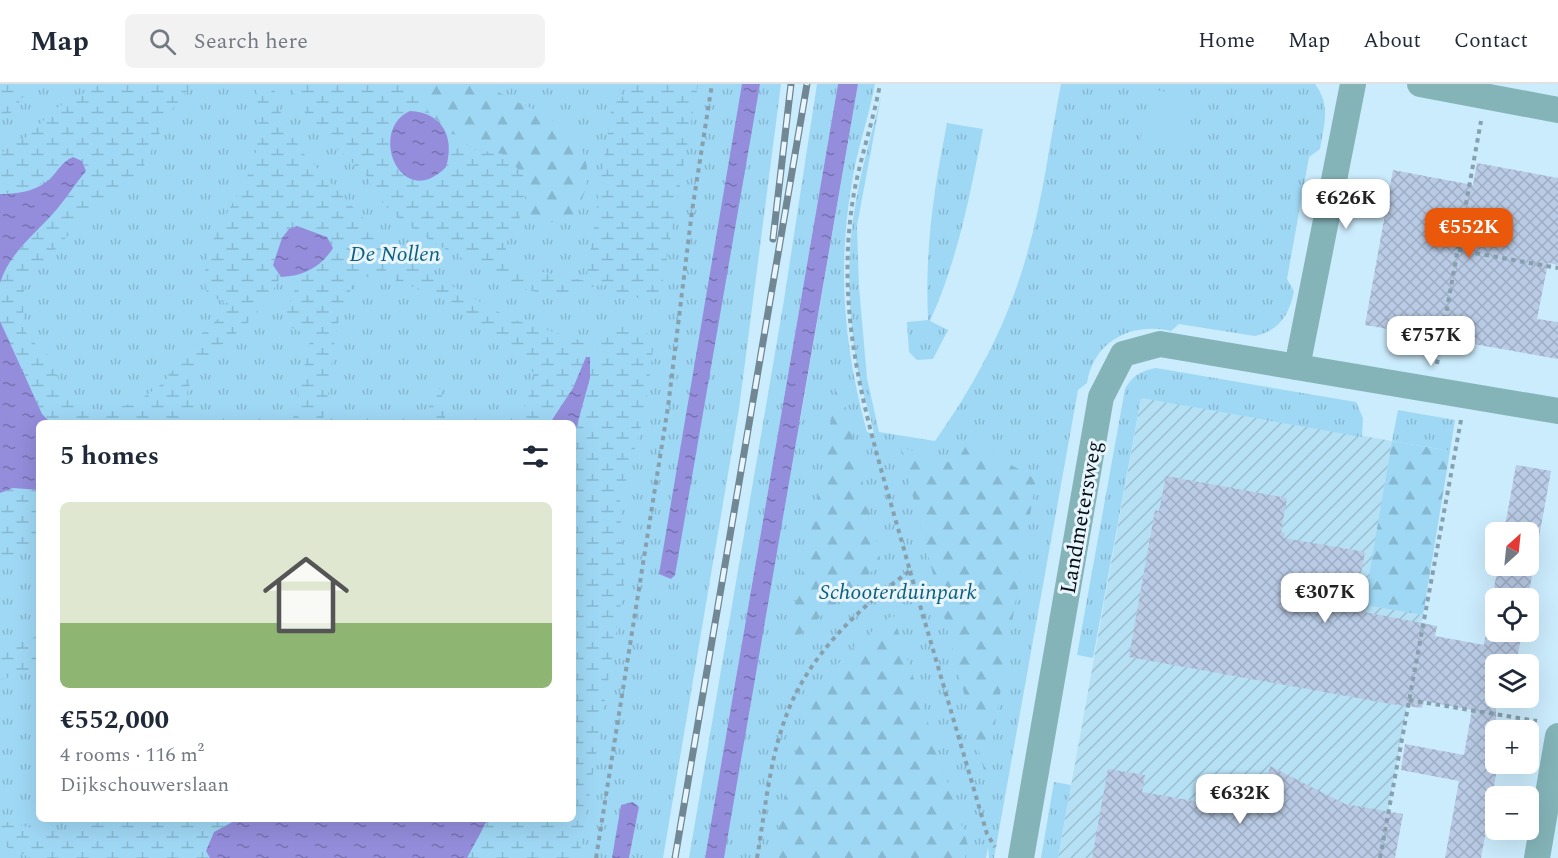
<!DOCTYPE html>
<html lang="en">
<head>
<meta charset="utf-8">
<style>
	body { margin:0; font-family:Spectral,serif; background:#f2f2f3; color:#1f2937; height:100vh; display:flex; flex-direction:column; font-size:22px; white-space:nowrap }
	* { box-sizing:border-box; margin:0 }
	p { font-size:20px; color:#747a83 }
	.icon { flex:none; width:33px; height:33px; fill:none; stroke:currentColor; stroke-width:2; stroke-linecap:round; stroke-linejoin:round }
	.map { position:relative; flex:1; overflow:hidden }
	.panel { position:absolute; left:36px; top:336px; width:540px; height:402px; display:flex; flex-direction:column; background:#fff; border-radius:9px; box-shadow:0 6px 24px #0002 }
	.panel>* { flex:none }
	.needle { width:39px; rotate:27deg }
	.tools { position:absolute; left:1485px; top:438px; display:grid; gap:12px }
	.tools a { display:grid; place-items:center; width:54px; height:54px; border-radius:9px; background:#fff; box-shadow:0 6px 24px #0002; font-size:30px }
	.price { position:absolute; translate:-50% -51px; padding:0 14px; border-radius:12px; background:#fff; color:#222; font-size:20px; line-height:39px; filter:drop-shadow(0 2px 3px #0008) }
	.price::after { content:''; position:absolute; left:50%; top:36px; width:18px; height:14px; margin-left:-9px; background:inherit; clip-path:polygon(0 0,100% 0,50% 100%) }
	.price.selected { background:#ea580c; color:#fff }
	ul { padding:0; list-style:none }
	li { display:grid; align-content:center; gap:12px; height:318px; padding:0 24px }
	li+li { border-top:2px solid #e0e1e3 }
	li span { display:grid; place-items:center; height:186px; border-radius:9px; color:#555 }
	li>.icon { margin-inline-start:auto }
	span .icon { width:108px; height:108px; fill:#fffc; stroke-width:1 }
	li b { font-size:26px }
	h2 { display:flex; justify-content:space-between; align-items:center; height:72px; padding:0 24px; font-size:26px }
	header { display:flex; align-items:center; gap:36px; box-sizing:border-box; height:84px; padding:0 30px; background:#fff; border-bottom:2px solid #e0e1e3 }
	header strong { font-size:28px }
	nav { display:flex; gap:33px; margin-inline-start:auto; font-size:21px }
	.search { width:420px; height:54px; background:#f2f2f3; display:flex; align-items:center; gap:15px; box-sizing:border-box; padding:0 21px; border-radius:9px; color:#747a83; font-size:22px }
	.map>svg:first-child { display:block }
	.industrial { fill:url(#industrial-furrows) }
	.grass { fill:url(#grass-tufts); fill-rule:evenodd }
	.forest { fill:url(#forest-firs) }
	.wetland { fill:url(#wetland-marsh) }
	.garden { fill:#9fd8f5 }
	.water { fill:url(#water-ripples) }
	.building { fill:url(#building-cross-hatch) }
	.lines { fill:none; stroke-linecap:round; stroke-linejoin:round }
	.path { stroke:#87a0ad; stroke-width:4; stroke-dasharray:4.5 4.5; stroke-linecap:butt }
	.minor { stroke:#84b4b8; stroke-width:26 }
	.rail-casing { stroke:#718894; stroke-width:7 }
	.rail { stroke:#e8f5fc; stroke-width:4.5; stroke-dasharray:14; stroke-linecap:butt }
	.labels { text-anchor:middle; stroke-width:6; stroke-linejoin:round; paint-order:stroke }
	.park-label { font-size:22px; font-style:italic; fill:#0d5f7e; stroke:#e8f5fc }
	.street-label { font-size:22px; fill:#050f15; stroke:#e8f5fc }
</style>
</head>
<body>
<header>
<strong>Map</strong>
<div class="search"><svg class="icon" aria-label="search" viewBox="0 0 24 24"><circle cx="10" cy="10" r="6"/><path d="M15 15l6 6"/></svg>Search here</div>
<nav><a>Home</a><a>Map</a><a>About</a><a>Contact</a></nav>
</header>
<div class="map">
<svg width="1558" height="774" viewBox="0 0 1558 774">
	<defs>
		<pattern id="industrial-furrows" width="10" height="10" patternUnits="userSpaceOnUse" patternTransform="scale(1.5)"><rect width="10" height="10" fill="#b6e0f4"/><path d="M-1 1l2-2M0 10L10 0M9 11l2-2" fill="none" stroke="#9bbfd0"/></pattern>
		<pattern id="grass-tufts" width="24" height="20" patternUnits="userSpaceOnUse" patternTransform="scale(1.5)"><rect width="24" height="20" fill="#9fd8f5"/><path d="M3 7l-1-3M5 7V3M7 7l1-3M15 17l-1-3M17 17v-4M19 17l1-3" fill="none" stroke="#87b8d1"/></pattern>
		<pattern id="forest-firs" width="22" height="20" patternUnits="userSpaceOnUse" patternTransform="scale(1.5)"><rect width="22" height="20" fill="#9fd8f5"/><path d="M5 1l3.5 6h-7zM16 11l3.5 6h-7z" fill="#87b8d1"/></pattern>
		<pattern id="wetland-marsh" width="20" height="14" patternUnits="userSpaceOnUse" patternTransform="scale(1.5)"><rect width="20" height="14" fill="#9fd8f5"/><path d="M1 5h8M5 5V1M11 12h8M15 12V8" fill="none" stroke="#87b8d1"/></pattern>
		<pattern id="water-ripples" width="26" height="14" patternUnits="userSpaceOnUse" patternTransform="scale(1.5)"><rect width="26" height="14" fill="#938ddb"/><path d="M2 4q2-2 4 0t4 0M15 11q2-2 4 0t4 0" fill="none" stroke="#7672b0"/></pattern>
		<pattern id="building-cross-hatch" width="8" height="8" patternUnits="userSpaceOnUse" patternTransform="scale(1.5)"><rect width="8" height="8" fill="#b9cbe5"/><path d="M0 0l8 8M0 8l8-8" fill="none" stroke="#9eadc4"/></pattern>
	</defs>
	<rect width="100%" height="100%" fill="#cbecfd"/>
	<path class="industrial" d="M1141,314L1392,357L1365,521L1423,531L1380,774H1058Z"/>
	<g class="grass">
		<path d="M0,0H781L739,325L663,774H629L639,723L625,774H0ZM39,339H573V735H39Z"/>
		<path d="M817,0H838L705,774H689L784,216Z"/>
		<path d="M858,0H875C869,33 857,65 852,98C837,184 844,265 867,348L874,350C870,327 861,306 857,283C849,233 846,179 854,129C860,89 871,52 881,13L857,142L859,203L867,294L879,348L935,357C976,299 1008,239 1027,170C1043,115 1050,56 1061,0H1315C1331,21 1324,41 1320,65L1309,73L1287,195L1294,207C1289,231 1280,246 1255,252L1179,240L1171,247C1131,238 1094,257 1087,299L1078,306L994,774H989L988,763L986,774H717L786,354L800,337Z"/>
		<path d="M947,39L983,45C970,111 958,175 930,237L948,246L933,275L917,276L909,268L907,238L928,236C925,163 933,110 947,39Z"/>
		<path d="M1156,284L1356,318L1363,334L1362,353L1141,314L1093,574L1077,571L1125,305C1133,291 1141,287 1156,284Z"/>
		<path d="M1398,326L1455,336L1450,367L1392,357Z"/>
		<path d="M1054,698L1071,701L1058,774H1041Z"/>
	</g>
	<g class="forest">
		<path d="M412,0C433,0 457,0 477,0C486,1 506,12 515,17C568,40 609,69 575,130C558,139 543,143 527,131L526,113L494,67L474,65L467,61L430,30Z"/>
		<path d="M838,289L881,479L786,563L820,405Z"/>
		<path d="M969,357L1036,395L986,694L900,363L955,380Z"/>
		<path d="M1392,357L1450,367L1423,531L1364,521Z"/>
		<path d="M893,531L968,761L965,774H773C786,705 796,628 844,573C858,557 877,544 893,531Z"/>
	</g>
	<g class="wetland">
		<path d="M0,0H33L10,30L0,37Z"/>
		<path d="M100,0H192L170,28L138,94L98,119L42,180L24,204L23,243L29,254L49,272L65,311L81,323L106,327L136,318L154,306L164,298L200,251L237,218L224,219L207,209C196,163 234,125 250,86C262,59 260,28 255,0H273L279,25L302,68L389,162C393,175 390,183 380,193H360C355,201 348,209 345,217C330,254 333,299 322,339H292L311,252L287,242C283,221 301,207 294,192L307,188L333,164V158L327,153L282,154L274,180L281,193C273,205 266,218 257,229C230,261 197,267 186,313L196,324L193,339H51L42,330L0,237V199L7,181L19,164L59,123L69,105L86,87L82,77L73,73C41,96 44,107 0,110V73L6,63L24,55L58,23Z"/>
		<path d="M412,0L430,30L420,27L398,35C389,55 397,69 403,89L424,98L448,55L444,42L473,65L502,70L523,90L525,124L506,159V178L522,189L543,188L586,197L615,0H619L621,12L629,15L631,0H698L661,208L654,215C636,214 620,213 607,200L595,202L571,212L547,211L511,201L434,159L395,132L376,111L366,91L326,55L302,25L291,1Z"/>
		<path d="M402,177H407L511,235L583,257C594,288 562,314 550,339H519L535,294L528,277L514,262L432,208L397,199L395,195Z"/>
		<path d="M624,242L645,247L654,257L645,329L620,417L622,462L626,488L579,774H467L488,735H573V356L590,294V273L605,277L595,261L590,258L612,243Z"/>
		<path d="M435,302L441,306L446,339H429V311Z"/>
		<path d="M13,403L39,406V466L0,474V409Z"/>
		<path d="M39,552V584L0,596V563Z"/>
		<path d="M105,735H238L206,767L210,774H31L0,760V736C33,746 73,754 105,735Z"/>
	</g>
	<path class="garden" d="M1150,5L1192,13L1181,66L1140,58Z"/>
	<g class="water">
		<path d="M742,0H760L675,491L671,495L659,490Z"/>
		<path d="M838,0H858L724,774H705Z"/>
		<path d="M410,27C442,28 455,53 446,83C401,129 367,46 410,27Z"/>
		<path d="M73,73L82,77L86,87C76,99 67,113 57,125C37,149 10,167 0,199V110C16,110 33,108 46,98C57,91 59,79 73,73Z"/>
		<path d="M297,142L327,153L333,164C321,183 304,192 281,193L273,181L282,154L289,145Z"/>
		<path d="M0,237L42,330L51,339H39V406L13,404L0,409Z"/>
		<path d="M586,273H590V294L573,356V339H550L573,304Z"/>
		<path d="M633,718L639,723L629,774H612L621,721Z"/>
		<path d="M238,735H488L467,774H210L206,767L214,748Z"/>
	</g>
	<g class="building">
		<path d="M1477,79L1558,94V181L1548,179L1537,235L1558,238V275L1365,241L1393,86L1473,101Z"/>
		<path d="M1516,381L1551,387L1528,514H1496V548H1522L1516,580H1496V614H1510L1509,620L1496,617V680H1498L1481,774H1445L1459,697L1401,686L1405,660L1464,671L1472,626L1424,617L1422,624L1391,620L1129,573L1155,426L1159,427L1166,392L1287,414L1281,448L1285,449L1284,454L1365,468L1354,526L1437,542L1435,552L1484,561L1498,482H1528V448H1504Z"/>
		<path d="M1270,682L1345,720L1403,730L1395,774H1092L1108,685L1145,691L1142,708L1262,729Z"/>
	</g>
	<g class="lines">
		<g class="path">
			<path d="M1458,166L1558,184"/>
			<path d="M1437,280L1481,37"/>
			<path d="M910,487L987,750L995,763"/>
			<path d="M1409,616L1537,637"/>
			<path d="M596,774L668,323L692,127L712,0"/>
			<path d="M757,774C765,728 769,679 785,635C806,574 859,523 910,487C877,366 835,256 851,129C856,85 872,44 880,0"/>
			<path d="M1380,774L1461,336"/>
		</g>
		<g class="minor">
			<path d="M1420,0L1558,26"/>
			<path d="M1297,283L1353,0"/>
			<path d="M1021,774L1101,313L1123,270L1160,260L1558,327"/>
			<path d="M1537,774L1558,652"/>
		</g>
		<defs>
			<g id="rail">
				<path d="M773,155L791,0"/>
				<path d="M675,774L807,0"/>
			</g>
		</defs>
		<use href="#rail" class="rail-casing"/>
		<use href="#rail" class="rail"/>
	</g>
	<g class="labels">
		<g class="park-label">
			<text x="395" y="177">De Nollen</text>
			<text x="898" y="515">Schooterduinpark</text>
		</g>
		<g class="street-label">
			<text transform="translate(1080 433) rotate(-80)" y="8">Landmetersweg</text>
		</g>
	</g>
</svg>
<div class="tools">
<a><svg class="needle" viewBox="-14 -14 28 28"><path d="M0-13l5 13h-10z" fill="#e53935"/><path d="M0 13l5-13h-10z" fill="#747a83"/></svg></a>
<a><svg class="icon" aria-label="locate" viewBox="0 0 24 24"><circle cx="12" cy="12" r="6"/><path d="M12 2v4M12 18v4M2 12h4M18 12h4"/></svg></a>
<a><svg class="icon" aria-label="layers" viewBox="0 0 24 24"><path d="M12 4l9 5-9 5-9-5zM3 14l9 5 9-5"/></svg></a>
<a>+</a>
<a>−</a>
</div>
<b class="price" style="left:1346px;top:146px">€626K</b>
<b class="price selected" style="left:1469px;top:175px">€552K</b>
<b class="price" style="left:1431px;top:283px">€757K</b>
<b class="price" style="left:1325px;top:540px">€307K</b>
<b class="price" style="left:1240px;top:741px">€632K</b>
<section class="panel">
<h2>5 homes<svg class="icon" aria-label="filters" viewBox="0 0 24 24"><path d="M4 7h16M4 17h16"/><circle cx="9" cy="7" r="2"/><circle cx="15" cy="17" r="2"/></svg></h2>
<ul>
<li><span style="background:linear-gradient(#dfe7d0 65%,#8fb573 0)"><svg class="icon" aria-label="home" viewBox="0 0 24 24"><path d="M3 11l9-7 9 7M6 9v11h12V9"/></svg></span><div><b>€552,000</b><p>4 rooms · 116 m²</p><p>Dijkschouwerslaan</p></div></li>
</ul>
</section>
</div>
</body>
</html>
